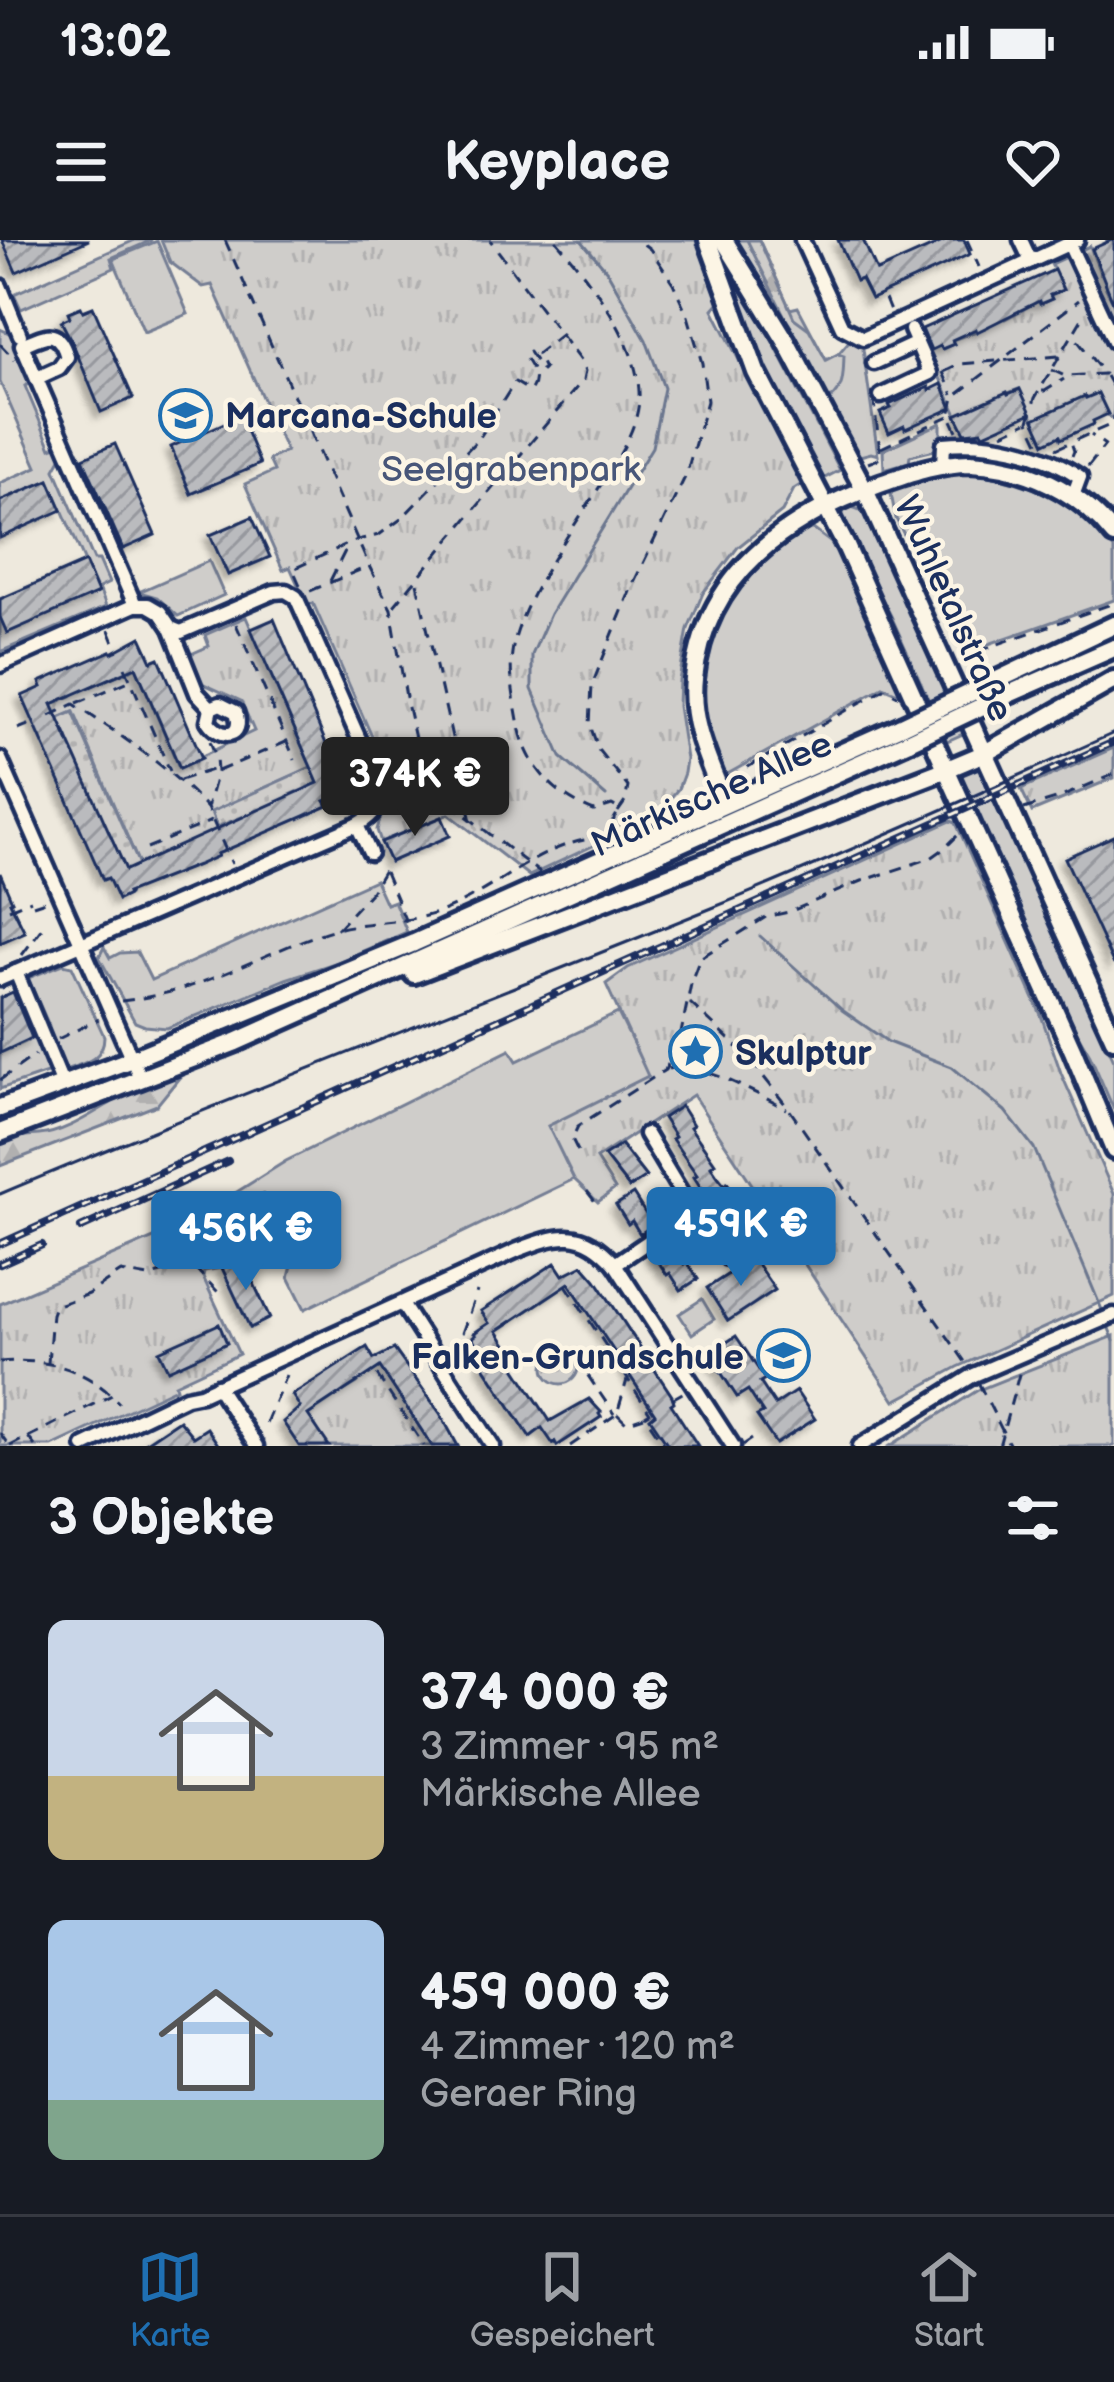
<!DOCTYPE html>
<html lang="de">
<head>
<meta charset="utf-8">
<style>
	body { margin:0; font-family:"Balsamiq Sans",sans-serif; background:#20242c; color:#f1f3f6; height:100vh; display:flex; flex-direction:column; font-size:45px; white-space:nowrap }
	* { box-sizing:border-box; margin:0 }
	p { font-size:39px; color:#9ea1a6 }
	.icon { flex:none; width:66px; height:66px; fill:none; stroke:currentColor; stroke-width:2; stroke-linecap:round; stroke-linejoin:round }
	.map { position:relative; height:1206px; overflow:hidden }
	.details { display:flex; flex-direction:column; background:#171b24; flex:1 }
	.details>* { flex:none }
	.price { position:absolute; translate:-50% -102px; padding:0 27px; border-radius:12px; background:#1f6fb2; color:#fff; font-size:39px; line-height:78px; filter:drop-shadow(0 3px 6px #0008) }
	.price::after { content:''; position:absolute; left:50%; top:72px; width:36px; height:27px; margin-left:-18px; background:inherit; clip-path:polygon(0 0,100% 0,50% 100%) }
	.price.selected { background:#222; color:#fff }
	ul { padding:0; list-style:none }
	li { display:flex; align-items:center; gap:36px; height:300px; padding:0 48px }
	li span { display:grid; place-items:center; flex:none; width:336px; height:240px; border-radius:18px; color:#555 }
	li>.icon { margin-inline-start:auto }
	span .icon { width:144px; height:144px; fill:#fffc; stroke-width:1 }
	li b { font-size:51px }
	h2 { display:flex; justify-content:space-between; align-items:center; height:144px; padding:0 48px; font-size:51px }
	.status { display:flex; justify-content:space-between; align-items:center; height:84px; padding:0 60px; background:#171b24; direction:ltr }
	.status svg { height:33px; fill:currentColor }
	header { display:flex; justify-content:space-between; align-items:center; height:156px; padding:0 48px; background:#171b24; font-size:54px; font-weight:600 }
	.tabs { display:flex; justify-content:space-around; align-items:center; height:168px; border-top:3px solid #363941; background:#171b24; font-size:33px; color:#9ea1a6 }
	.tabs a { display:grid; justify-items:center; gap:6px }
	.tabs .selected { color:#1f6fb2 }
	.map>svg:first-child { display:block }
	.grass { fill:#cfcdca; stroke:#757e94; stroke-width:3 }
	.forest { fill:url(#forest-firs); stroke:#757e94; stroke-width:3 }
	.park { fill:url(#park-tufts); stroke:#757e94; stroke-width:3 }
	.garden { fill:url(#garden-dots); stroke:#757e94; stroke-width:3 }
	.lines { fill:none; stroke-linecap:round; stroke-linejoin:round }
	.stream { stroke:#6c778f; stroke-width:3 }
	.building { fill:url(#building-hatch); stroke:#1b2f5e; stroke-width:3; filter:url(#shadow) }
	.minor-casing { stroke:#1b2f5e; stroke-width:21 }
	.major-casing { stroke:#1b2f5e; stroke-width:26 }
	.path { stroke:#1b2f5e; stroke-width:3; stroke-dasharray:12 9; stroke-linecap:butt }
	.minor { stroke:#fcf5e5; stroke-width:12 }
	.major { stroke:#fcf5e5; stroke-width:16 }
	.tram { stroke:#1b2f5e; stroke-width:3 }
	.rail-casing { stroke:#1b2f5e; stroke-width:8 }
	.rail { stroke:#fcf5e5; stroke-width:3; stroke-dasharray:9; stroke-linecap:butt }
	.major-bridge-casing { stroke:#1b2f5e; stroke-width:26; stroke-linecap:butt }
	.major-bridge { stroke:#fcf5e5; stroke-width:16 }
	.labels { text-anchor:middle; stroke-width:9; stroke-linejoin:round; paint-order:stroke }
	.poi-label { font-size:36px; font-weight:bold; fill:#1b2f5e; stroke:#fcf5e5; text-anchor:start }
	.park-label { font-size:36px; fill:#485679; stroke:#fcf5e5 }
	.street-label { font-size:36px; fill:#1b2f5e; stroke:#fcf5e5 }
</style>
</head>
<body>
<div class="status"><b>13:02</b><svg viewBox="0 0 49 12"><path d="M0 12V9h3v3zM5 12V6h3v6zM10 12V3h3v9zM15 12V0h3v12zM26 1h20v11H26zM47 4h2v5h-2z"/></svg></div>
<header><svg class="icon" aria-label="menu" viewBox="0 0 24 24"><path d="M4 6h16M4 12h16M4 18h16"/></svg>Keyplace<svg class="icon" aria-label="heart" viewBox="0 0 24 24"><path d="M12 20l-8-8c-3-5 5-10 8-4 3-6 11-1 8 4z"/></svg></header>
<div class="map">
<svg width="1114" height="1206" viewBox="0 0 1114 1206">
	<defs>
		<pattern id="forest-firs" width="22" height="20" patternUnits="userSpaceOnUse" patternTransform="scale(3)"><rect width="22" height="20" fill="#cfcdca"/><path d="M5 1l3.5 6h-7zM16 11l3.5 6h-7z" fill="#b1b0b0"/></pattern>
		<pattern id="park-tufts" width="24" height="20" patternUnits="userSpaceOnUse" patternTransform="scale(3)"><rect width="24" height="20" fill="#cfcdca"/><path d="M3 7l-1-3M5 7V3M7 7l1-3M15 17l-1-3M17 17v-4M19 17l1-3" fill="none" stroke="#b1b0b0"/></pattern>
		<pattern id="garden-dots" width="8" height="8" patternUnits="userSpaceOnUse" patternTransform="scale(3)"><rect width="8" height="8" fill="#cfcdca"/><path d="M2 2h.1M6 6h.1" fill="none" stroke="#b1b0b0" stroke-width="1.8" stroke-linecap="round"/></pattern>
		<pattern id="building-hatch" width="6" height="6" patternUnits="userSpaceOnUse" patternTransform="scale(3)"><rect width="6" height="6" fill="#babbbe"/><path d="M-1 1l2-2M0 6l6-6M5 7l2-2" fill="none" stroke="#96989e"/></pattern>
		<filter id="shadow"><feDropShadow dx="-5.5" dy="5.5" stdDeviation="3" flood-color="#0004"/></filter>
	</defs>
	<rect width="100%" height="100%" fill="#eee9dd"/>
	<filter id="ink" filterUnits="userSpaceOnUse"><feTurbulence type="fractalNoise" baseFrequency=".00833" numOctaves="2"/><feDisplacementMap in="SourceGraphic" scale="24" xChannelSelector="R" yChannelSelector="G"/><feConvolveMatrix kernelMatrix="1 2 1 2 8 2 1 2 1" color-interpolation-filters="sRGB"/></filter>
	<g filter="url(#ink)">
		<g class="grass">
			<path d="M135,0H152L111,18L114,28L21,69L14,54Z"/>
			<path d="M732,0H759L790,69L798,67L826,120L838,114L850,100L862,102L878,215L871,213L856,217Z"/>
			<path d="M157,1L188,74L144,92L113,19Z"/>
			<path d="M737,33L840,230L821,240L763,127L731,41L732,34Z"/>
			<path d="M0,89L11,94L32,142L25,146L51,208L59,205L63,215L55,229L94,320H99L109,343L99,348L106,367L0,412V377L8,392L98,352L49,240L0,261V243L37,227L0,142Z"/>
			<path d="M941,183V200L935,210L910,216L909,222L884,229L883,210Z"/>
			<path d="M967,232C1024,240 1081,260 1114,309V360L969,411L962,409L896,279L890,249L929,236Z"/>
			<path d="M852,267L860,270L864,275L965,493L947,501L891,376L841,280L844,271Z"/>
			<path d="M809,286L838,308L903,452L900,454L883,447L724,536C686,485 699,392 737,344C757,318 781,302 809,286Z"/>
			<path d="M209,321L224,355L178,376L157,357L139,352Z"/>
			<path d="M976,525H980L1114,820V870L1090,815L1062,767L958,537L961,532Z"/>
			<path d="M375,640L386,664L394,661L407,692L338,722L286,739L167,788L145,786L135,782L99,717L104,707L110,718L120,713L137,712L151,740Z"/>
			<path d="M63,724L72,726L104,796C104,821 82,824 61,831L45,793L49,786L28,738Z"/>
			<path d="M304,759L306,763L173,821H154V818Z"/>
			<path d="M618,773L649,836L549,886L574,939L305,1069L289,1037L294,1018L282,990L239,1009L242,1019L222,1028L204,1031L184,985L286,921L510,810L517,821Z"/>
			<path d="M39,796L52,827L50,832L0,849V813Z"/>
			<path d="M702,1059L714,1079L692,1094L679,1074Z"/>
		</g>
		<g class="forest">
			<path d="M747,0H759L794,78L809,89L826,120L838,114L844,116C843,132 845,148 831,159L824,157L787,91L784,75Z"/>
			<path d="M183,833L157,865L0,926V900C14,896 25,896 39,895C64,893 90,875 111,863L116,857Z"/>
		</g>
		<g class="park">
			<path d="M161,0H701L727,72L720,61L713,69L802,244L794,249L782,272L738,307L703,353L688,389L679,441L678,466L686,519L684,533L678,549L656,576L529,636L449,574L381,602L377,590L386,558L382,536L388,533L313,363L307,365L290,327L283,330L245,244L274,231L269,220L286,211L212,45L203,47L170,22Z"/>
			<path d="M1090,6L1100,33L1102,32L1108,46L1106,48L1111,58H1114V176L1111,178L1085,156L1035,182L1019,149L979,164L958,177L928,112L940,106L943,109L953,104L952,100L988,87V84L1003,77L1005,79L1039,61L1041,64L1051,59L1050,55L1063,49L1051,24Z"/>
			<path d="M246,377L311,527L212,572L227,610L217,614L209,595L139,624L74,472L52,481L50,465L71,456V453L120,434L129,426L131,430L136,427L179,527L254,491L241,461L202,443L189,415L209,406L205,395Z"/>
			<path d="M1114,508V538L1032,572L1021,549Z"/>
			<path d="M951,581L956,583L1041,775L1061,833L1114,954V1056L958,1127L895,1161L693,855L596,919L615,949L598,962L574,939L548,886L648,836L606,744L628,728Z"/>
			<path d="M184,985L204,1031L203,1037L239,1114L175,1144L176,1148L52,1206H0V1064Z"/>
			<path d="M1114,1096V1206H890L978,1150Z"/>
			<circle cx="561" cy="1127" r="17"/>
			<path d="M379,1125L432,1206H326L315,1185H312L305,1174L357,1143L356,1140L366,1136Z"/>
		</g>
		<g class="garden">
			<path d="M73,472L140,627L130,632L126,630L61,489L59,478Z"/>
			<path d="M311,527L318,543L308,547L309,549L299,554L297,552L288,556L289,558L217,587L211,572Z"/>
		</g>
		<g class="lines">
			<g class="stream">
				<path d="M581,0L607,31L646,100L664,148L652,207L550,374L532,415V449L561,517L606,556"/>
				<path d="M760,696L842,770L888,802L952,827L1005,871L1034,908L1105,1077"/>
				<path d="M1108,1086L1114,1101"/>
			</g>
		</g>
		<g class="building">
			<path d="M2,0H89L16,32Z"/>
			<path d="M838,0H863L877,31L947,0H964L970,14L871,59L861,39L856,41Z"/>
			<path d="M1112,0H1114V65L1092,9Z"/>
			<path d="M1054,30L1063,50L1050,55L1052,59L1040,64L1039,61L977,92L976,89L952,100L954,104L942,109L940,106L931,110L922,89Z"/>
			<path d="M81,67L83,71L93,67L133,158L101,172L73,104L61,81L70,77L68,72Z"/>
			<path d="M942,144L952,168L905,189L904,186L889,193L880,173L891,168L889,165L929,147L930,150Z"/>
			<path d="M1020,149L1031,173L984,194L982,191L965,193L956,175L1007,152L1008,154Z"/>
			<path d="M1098,153L1108,174L1093,181L1094,184L1061,199L1060,196L1045,203L1034,179L1085,156L1086,158Z"/>
			<path d="M240,176L260,224L191,254L171,207Z"/>
			<path d="M115,204L155,295L123,309L83,218Z"/>
			<path d="M49,240L62,270L0,298V261Z"/>
			<path d="M252,277L270,317L228,335L210,295Z"/>
			<path d="M85,322L98,353L7,393L0,377V359Z"/>
			<path d="M274,379L342,542L344,541L348,551L325,561L328,566L217,614L218,616L198,625L127,653L128,655L118,660L108,638L103,640L22,456L42,447L40,442L111,411L112,413L141,397L152,421L159,418L202,518L180,528L136,427L52,464L126,630L318,543L251,389Z"/>
			<path d="M442,577L450,596L390,622L381,602Z"/>
			<path d="M1114,596V725L1065,618Z"/>
			<path d="M0,633L12,661L10,662L25,692L0,703Z"/>
			<path d="M13,752L32,798L0,813V758Z"/>
			<path d="M681,866L693,885L690,887L715,923L711,926L717,935L724,944L727,942L751,979L754,977L766,995L748,1007L736,989L733,991L709,954L706,956L694,937L697,935L672,899L675,897L663,878Z"/>
			<path d="M621,905L646,937L629,948L604,916Z"/>
			<path d="M633,954L645,973L648,971L656,983L640,994L632,981L628,984L616,965Z"/>
			<path d="M263,955L272,975L212,1002L203,981Z"/>
			<path d="M669,1000L684,1024L687,1022L698,1039L681,1050L670,1033L667,1035L652,1012Z"/>
			<path d="M242,1018L270,1078L250,1088L222,1028Z"/>
			<path d="M753,1018L775,1050L728,1081L707,1048Z"/>
			<path d="M555,1023L563,1035L583,1025L596,1040L672,1156L674,1162L671,1164L698,1206H669L650,1178L655,1174L569,1043L497,1091L507,1106L503,1109L550,1181L589,1159L601,1172L599,1174L601,1177L557,1206L555,1202L553,1204L542,1188L530,1197L482,1123L486,1120L472,1098L476,1095L474,1093L489,1083L481,1071Z"/>
			<path d="M219,1084L227,1103L168,1130L159,1111Z"/>
			<path d="M736,1096L765,1139L760,1142L775,1165L796,1151L815,1179L776,1204L757,1176L763,1173L748,1150L737,1157L709,1114Z"/>
			<path d="M367,1107L374,1119L394,1109L440,1173L458,1206H432L380,1127L308,1175L329,1206H299L283,1182L300,1167L292,1155Z"/>
			<path d="M179,1180L193,1197L207,1188L219,1206H140Z"/>
		</g>
		<g class="lines">
			<defs>
				<g id="minor">
					<path d="M802,0L842,87L863,98L1077,0"/>
					<path d="M1021,0L1031,21"/>
					<path d="M1069,4L1114,101"/>
					<path d="M0,46L20,95"/>
					<path d="M874,123L917,103"/>
					<path d="M37,138L59,128L67,117C58,86 46,95 22,105L135,365"/>
					<path d="M881,156L930,133L911,90"/>
					<path d="M943,225L944,204C990,200 1041,210 1080,237L1073,256"/>
					<path d="M0,425L135,365H148L160,372L171,388L197,453L211,468L208,481C221,501 245,498 236,472L220,464L211,468"/>
					<path d="M0,519L141,840"/>
					<path d="M357,585L370,613"/>
					<path d="M16,732L63,845"/>
					<path d="M0,739L357,585C375,575 381,566 379,544L296,357L286,351L274,352L181,392L171,388"/>
					<path d="M646,894L703,989L715,1000L727,1018"/>
					<path d="M615,1024L692,972"/>
					<path d="M402,1064L493,1206"/>
					<path d="M217,1146L256,1206"/>
					<path d="M84,1206L186,1157L201,1154L518,1010C559,994 583,987 615,1024L733,1206"/>
					<path d="M860,1206L974,1135L1114,1075"/>
				</g>
				<g id="major">
					<path d="M708,0L756,132L846,306L1073,811L1114,910"/>
					<path d="M724,0L786,101L865,250L1114,799"/>
					<path d="M987,445L1114,385"/>
					<path d="M993,461L1114,408"/>
					<path d="M725,563C709,522 689,483 694,439C705,333 788,277 880,244C909,234 938,223 970,223C1026,225 1079,251 1114,295"/>
					<path d="M414,734L947,529L985,513L1114,440"/>
					<path d="M0,868L132,819L414,703L901,486"/>
					<path d="M0,893L236,802L909,501"/>
				</g>
			</defs>
			<use href="#minor" class="minor-casing"/>
			<use href="#major" class="major-casing"/>
			<g class="path">
				<path d="M225,0L369,326L391,369L407,463L428,556"/>
				<path d="M556,0C589,38 636,99 639,151C641,184 619,216 602,243C574,287 519,362 512,413C509,436 515,462 519,486C527,527 556,556 594,571L612,565L617,568V574L598,607"/>
				<path d="M967,0L979,27"/>
				<path d="M885,59L891,74"/>
				<path d="M0,104L15,120"/>
				<path d="M1052,130L1065,136L1104,134L1074,96"/>
				<path d="M943,132L953,155"/>
				<path d="M944,132L961,124L1058,116"/>
				<path d="M1106,136L1113,148L1114,162"/>
				<path d="M1042,151H1045L1064,139"/>
				<path d="M957,191L950,176L954,157L1079,60"/>
				<path d="M1003,193L1027,182"/>
				<path d="M1039,202L1029,181L1035,158L1086,72"/>
				<path d="M881,208L949,176"/>
				<path d="M1056,209L1071,202"/>
				<path d="M1072,216L1074,211L1071,202L1112,184L1114,171"/>
				<path d="M868,223L881,218L874,163"/>
				<path d="M1088,227L1105,205L1091,195"/>
				<path d="M330,341L347,307"/>
				<path d="M417,343L471,581"/>
				<path d="M300,345L293,329L357,300L379,295L401,279L480,197L515,142L530,151C540,138 531,128 524,116L529,112L542,131L544,129L537,114L562,94"/>
				<path d="M310,351L367,327"/>
				<path d="M394,366L583,140L585,132L581,122L490,0"/>
				<path d="M236,384L295,520"/>
				<path d="M109,390L118,412"/>
				<path d="M959,418L1114,363"/>
				<path d="M125,427L170,531"/>
				<path d="M77,463L129,441"/>
				<path d="M50,476L74,464C121,496 168,526 207,568"/>
				<path d="M18,489L36,482"/>
				<path d="M210,501L216,517L217,532L207,568L232,624"/>
				<path d="M218,531L286,502"/>
				<path d="M729,538L884,449L898,456"/>
				<path d="M180,540L215,529"/>
				<path d="M391,568L428,556L442,557L540,633"/>
				<path d="M1024,569L1059,558L1114,534"/>
				<path d="M618,572L625,562L628,547L599,511L590,485L592,445L633,344L686,235L707,161L702,123L688,76L673,43L650,9L638,0"/>
				<path d="M147,608L211,581"/>
				<path d="M385,632L409,689"/>
				<path d="M33,665L48,660"/>
				<path d="M9,669L31,660"/>
				<path d="M337,689L371,652L384,630"/>
				<path d="M22,715L42,688"/>
				<path d="M121,761C146,758 170,753 194,745C241,729 284,705 332,690C368,680 408,684 442,671C497,650 542,601 601,598"/>
				<path d="M690,763L748,817L789,869L968,1126"/>
				<path d="M58,799L99,779"/>
				<path d="M668,829C699,819 757,855 787,869"/>
				<path d="M0,840L35,815"/>
				<path d="M578,911L572,899L578,886L665,830L679,803L692,739L700,718L766,677L789,672L862,641L931,618L945,608L958,595"/>
				<path d="M587,951L596,963"/>
				<path d="M566,1045L650,1173L645,1176L665,1206"/>
				<path d="M455,1113L477,1051"/>
				<path d="M576,1118L614,1174"/>
				<path d="M0,1122C46,1118 87,1128 119,1163"/>
				<path d="M48,1123L52,1074L55,1066L88,1054L121,1032L148,1037L191,1024L218,1052"/>
				<path d="M377,1135L424,1206"/>
				<path d="M979,1144L1010,1206"/>
				<path d="M672,1159L686,1151"/>
				<path d="M617,1174L626,1183L644,1177"/>
				<path d="M266,1183L286,1135"/>
				<path d="M0,1193L9,1206"/>
				<path d="M28,1197L112,1155"/>
				<path d="M743,1205L752,1199"/>
				<path d="M10,1206L28,1197L35,1206"/>
				<path d="M570,1206L617,1174L627,1140"/>
				<path d="M999,1206L1021,1127"/>
			</g>
			<use href="#minor" class="minor"/>
			<use href="#major" class="major"/>
			<path class="tram" d="M0,954C236,855 475,764 712,668C847,613 981,553 1114,493"/>
			<defs>
				<g id="rail">
					<path d="M81,988L228,921"/>
					<path d="M0,1004L1114,502"/>
					<path d="M0,1024L42,1005"/>
				</g>
			</defs>
			<use href="#rail" class="rail-casing"/>
			<use href="#rail" class="rail"/>
			<defs>
				<g id="major-bridge">
					<path d="M901,486L987,445"/>
					<path d="M909,501L993,461"/>
				</g>
			</defs>
			<use href="#major-bridge" class="major-bridge-casing"/>
			<use href="#major-bridge" class="major-bridge"/>
		</g>
	</g>
	<defs>
		<symbol id="school-ring" viewBox="-11 -11 22 22"><circle r="9.5" fill="#fcf5e5" stroke="#1f6fb2" stroke-width="1.5"/><path d="M0-5L7-2L0 1L-7-2ZM-4 1L0 2.5L4 1V4Q0 6-4 4Z" fill="#1f6fb2"/></symbol>
		<symbol id="sight-ring" viewBox="-11 -11 22 22"><circle r="9.5" fill="#fcf5e5" stroke="#1f6fb2" stroke-width="1.5"/><path d="M0-6L1.8-2.2L6-1.7L2.9 1.2L3.7 5.4L0 3.3L-3.7 5.4L-2.9 1.2L-6-1.7L-1.8-2.2Z" fill="#1f6fb2"/></symbol>
	</defs>
	<g fill-rule="evenodd">
		<use href="#school-ring" x="156" y="146" width="59" height="59"/>
		<use href="#sight-ring" x="666" y="782" width="59" height="59"/>
		<use href="#school-ring" x="754" y="1086" width="59" height="59"/>
	</g>
	<g class="labels">
		<g class="poi-label">
			<text x="225" y="188">Marcana-Schule</text>
			<text x="735" y="825">Skulptur</text>
			<text x="744" y="1129" text-anchor="end">Falken-Grundschule</text>
		</g>
		<g class="park-label">
			<text x="511" y="241">Seelgrabenpark</text>
		</g>
		<g class="street-label">
			<text transform="translate(955 368) rotate(66)" y="13">Wuhletalstraße</text>
			<text transform="translate(711 553) rotate(-24)" y="13">Märkische Allee</text>
		</g>
	</g>
</svg>
<b class="price selected" style="left:415px;top:599px">374K €</b>
<b class="price" style="left:741px;top:1049px">459K €</b>
<b class="price" style="left:246px;top:1053px">456K €</b>
</div>
<section class="details">
<h2>3 Objekte<svg class="icon" aria-label="filters" viewBox="0 0 24 24"><path d="M4 7h16M4 17h16"/><circle cx="9" cy="7" r="2"/><circle cx="15" cy="17" r="2"/></svg></h2>
<ul>
<li><span style="background:linear-gradient(#c9d6e8 65%,#c2b280 0)"><svg class="icon" aria-label="home" viewBox="0 0 24 24"><path d="M3 11l9-7 9 7M6 9v11h12V9"/></svg></span><div><b>374 000 €</b><p>3 Zimmer · 95 m²</p><p>Märkische Allee</p></div></li>
<li><span style="background:linear-gradient(#a9c7e8 75%,#7fa58c 0)"><svg class="icon" aria-label="home" viewBox="0 0 24 24"><path d="M3 11l9-7 9 7M6 9v11h12V9"/></svg></span><div><b>459 000 €</b><p>4 Zimmer · 120 m²</p><p>Geraer Ring</p></div></li>
</ul>
</section>
<nav class="tabs">
<a class="selected"><svg class="icon" aria-label="map" viewBox="0 0 24 24"><path d="M3 6l6-2 6 2 6-2v14l-6 2-6-2-6 2zM9 4v14M15 6v14"/></svg>Karte</a>
<a><svg class="icon" aria-label="saved" viewBox="0 0 24 24"><path d="M7 4h10v16l-5-4-5 4z"/></svg>Gespeichert</a>
<a><svg class="icon" aria-label="home" viewBox="0 0 24 24"><path d="M3 11l9-7 9 7M6 9v11h12V9"/></svg>Start</a>
</nav>
</body>
</html>
